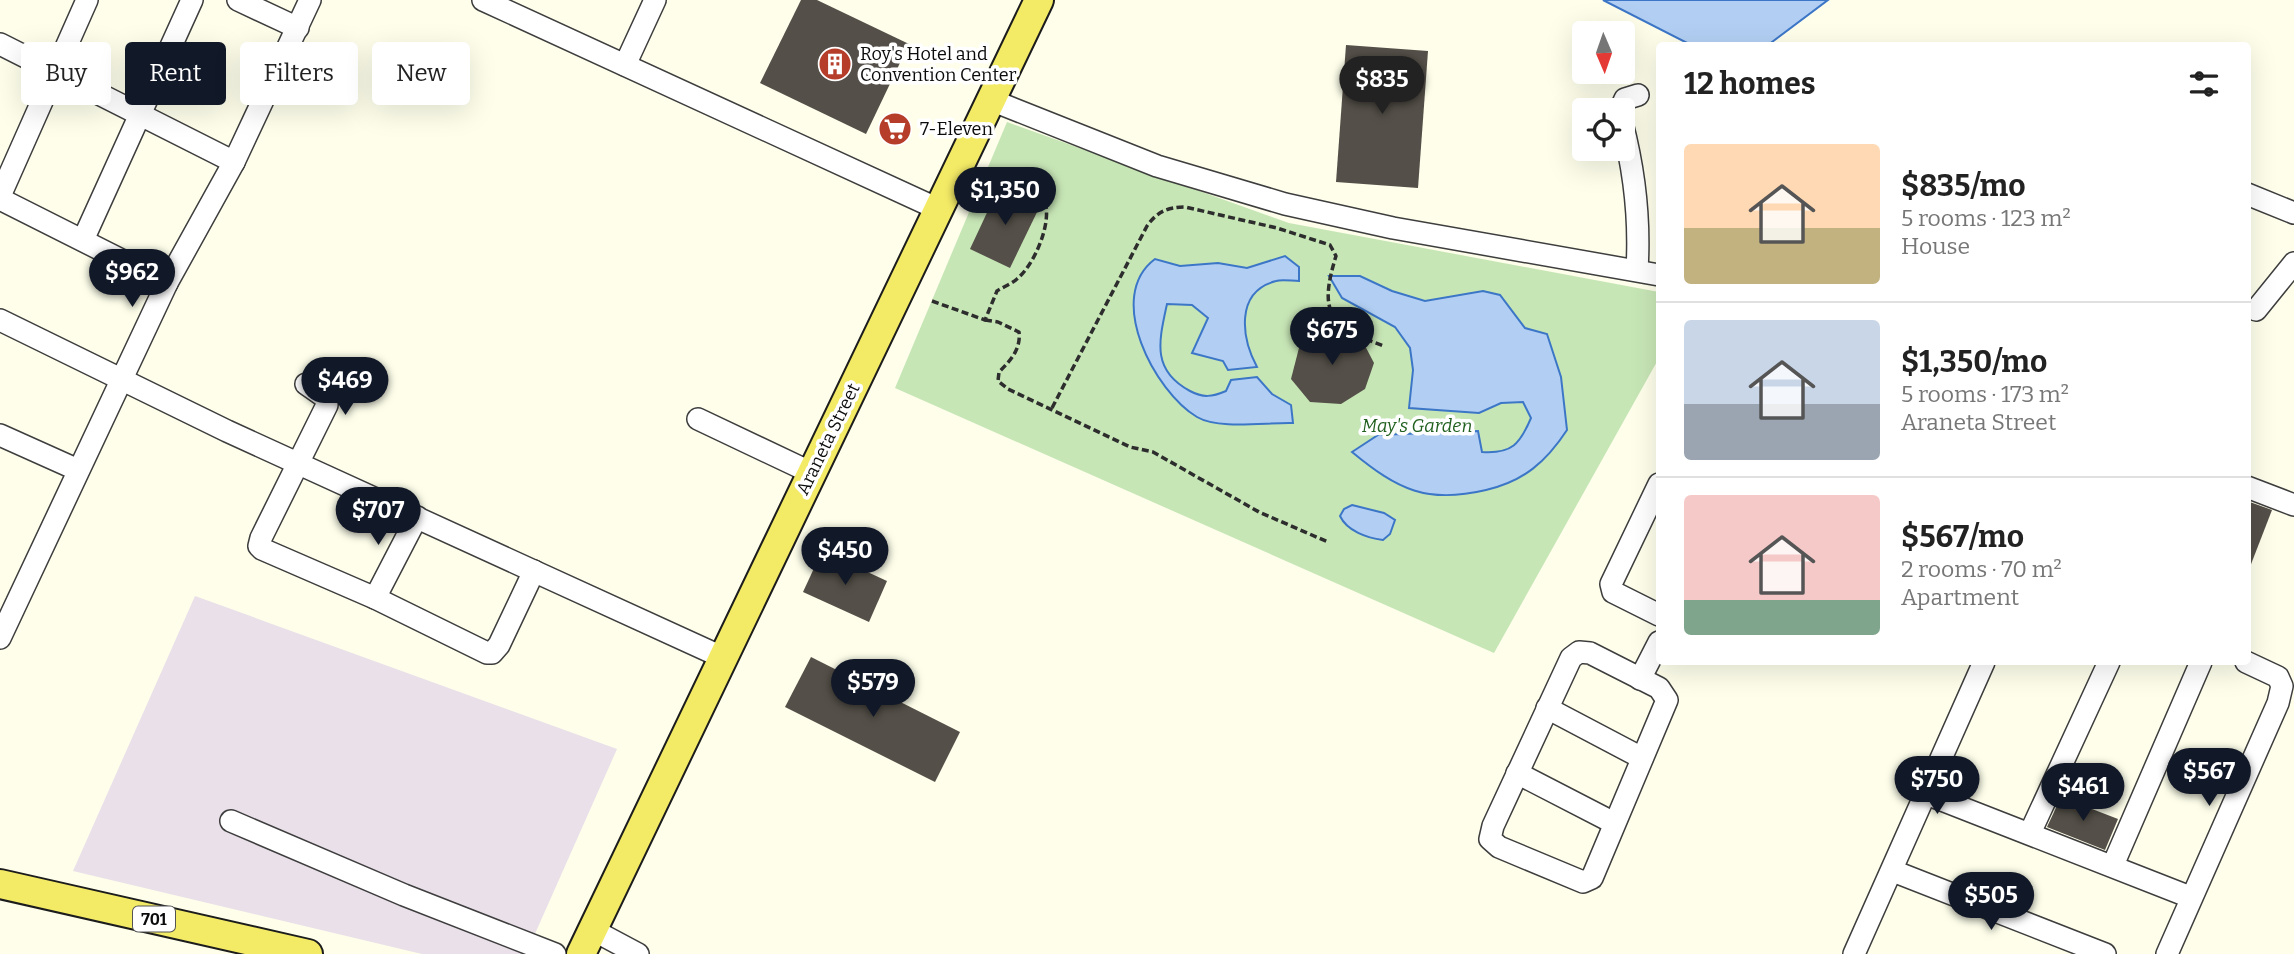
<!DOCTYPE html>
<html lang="en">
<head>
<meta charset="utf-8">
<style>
	body { margin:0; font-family:Bitter,serif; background:#f6f6f6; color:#222; height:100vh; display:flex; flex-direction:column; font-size:26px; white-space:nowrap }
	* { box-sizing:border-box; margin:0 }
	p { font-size:23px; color:#767676 }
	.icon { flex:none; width:38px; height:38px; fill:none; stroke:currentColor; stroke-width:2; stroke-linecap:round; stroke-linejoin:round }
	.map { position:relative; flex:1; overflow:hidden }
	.side { position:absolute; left:1656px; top:42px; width:595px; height:623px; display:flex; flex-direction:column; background:#fff; border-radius:7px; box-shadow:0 7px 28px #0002 }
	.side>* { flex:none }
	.banner { position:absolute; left:21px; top:42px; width:665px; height:63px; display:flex; gap:14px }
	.needle { width:46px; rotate:178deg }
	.controls { position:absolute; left:1572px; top:21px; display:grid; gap:14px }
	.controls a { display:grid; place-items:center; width:63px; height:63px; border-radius:7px; background:#fff; box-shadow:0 7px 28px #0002; font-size:35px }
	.price { position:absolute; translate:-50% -60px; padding:0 16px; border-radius:24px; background:#111827; color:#fff; font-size:23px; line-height:46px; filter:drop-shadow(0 2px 4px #0008) }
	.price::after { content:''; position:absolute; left:50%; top:42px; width:21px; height:16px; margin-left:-10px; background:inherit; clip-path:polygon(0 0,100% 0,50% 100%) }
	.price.on { background:#222; color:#fff }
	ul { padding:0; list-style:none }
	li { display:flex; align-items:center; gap:21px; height:175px; padding:0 28px }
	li+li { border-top:2px solid #e0e0e0 }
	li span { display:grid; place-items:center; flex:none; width:196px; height:140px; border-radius:7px; color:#555 }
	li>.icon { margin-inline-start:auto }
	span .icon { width:84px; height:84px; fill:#fffc; stroke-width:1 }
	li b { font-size:30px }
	h2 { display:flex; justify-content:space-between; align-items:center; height:84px; padding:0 28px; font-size:30px }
	.chip { padding:0 24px; border-radius:7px; background:#fff; box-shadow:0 7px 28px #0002; font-size:24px; line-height:63px }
	.chip.on { background:#111827; color:#fff }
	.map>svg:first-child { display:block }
	.industrial { fill:#eae0e9 }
	.green { fill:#c7e6b6 }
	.water { fill:#b2cff3; stroke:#3c76c7; stroke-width:2 }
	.building { fill:#544f48 }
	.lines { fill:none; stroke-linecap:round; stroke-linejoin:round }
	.minor-casing { stroke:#3e3e3e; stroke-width:24 }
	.major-casing { stroke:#1c1c1c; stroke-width:32 }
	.path { stroke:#2d2d2d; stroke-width:3.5; stroke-dasharray:7 3.5; stroke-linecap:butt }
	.minor { stroke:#fff; stroke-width:21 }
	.major { stroke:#f3ea66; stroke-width:28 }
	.labels { text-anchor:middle; stroke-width:7; stroke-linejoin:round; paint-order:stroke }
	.shield { fill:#fff; stroke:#545454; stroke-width:2 }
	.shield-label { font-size:16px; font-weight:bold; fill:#0b0b0b }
	.poi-label { font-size:18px; fill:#0b0b0b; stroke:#fff; text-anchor:start }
	.park-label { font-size:18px; font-style:italic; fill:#21601f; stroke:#fff }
	.street-label { font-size:18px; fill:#0b0b0b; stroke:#fff }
</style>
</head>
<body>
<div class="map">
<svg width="2294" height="954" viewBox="0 0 2294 954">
	<rect width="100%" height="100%" fill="#fefeeb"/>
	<path class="industrial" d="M195,596L617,749L526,954H422L73,871Z"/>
	<path class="green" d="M1007,122L1289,223L1659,292V358L1494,653L895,388Z"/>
	<g class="water">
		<path d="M1603,0H1828L1768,45L1693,46Z"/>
		<path d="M1285,256L1299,267V281C1292,281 1282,279 1276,281C1234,292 1242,339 1257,367L1228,370L1223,361L1192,353L1208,318L1192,305L1167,304C1159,341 1151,370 1190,391C1203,398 1212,397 1226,391L1231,380L1257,377L1272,394L1291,405L1293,423C1267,422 1219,430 1197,417C1155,392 1104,297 1155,259L1180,266L1218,263L1247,268Z"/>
		<path d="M1329,276H1360L1392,291L1425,301L1483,291L1500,295L1525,328L1547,334L1561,377L1567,430C1546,462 1524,481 1486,490C1427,504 1398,490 1352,452L1378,435L1478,431L1482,452C1512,454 1520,444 1531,418L1523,402L1501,403L1479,413L1409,408L1413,370L1410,348L1395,327L1342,298Z"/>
		<path d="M1352,505L1384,513L1395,520L1390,534L1383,540C1367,538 1347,531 1340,516L1344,509Z"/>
	</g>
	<g class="building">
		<path d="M801,0H817L909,44L866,134L760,83Z"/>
		<path d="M1346,45L1428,51L1418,188L1336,182Z"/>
		<path d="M999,187L1040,206L1010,268L970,249Z"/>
		<path d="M1328,325L1362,340L1374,363L1365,389L1341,404L1310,402L1291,379L1300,344Z"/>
		<path d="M2247,501L2272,510L2248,572L2247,571Z"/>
		<path d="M822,551L887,581L869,622L803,592Z"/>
		<path d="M811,657L960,732L935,782L785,707Z"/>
		<path d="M2061,797L2118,819L2105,850L2047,827Z"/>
	</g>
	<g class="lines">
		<defs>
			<g id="minor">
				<path d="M238,0L298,28"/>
				<path d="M483,0L938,209"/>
				<path d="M0,44L234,162"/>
				<path d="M625,65L655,0"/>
				<path d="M991,100L1157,166L1285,204L1393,228L1659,275"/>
				<path d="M1620,110L1625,99L1638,95"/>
				<path d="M1622,123C1634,169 1640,222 1637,270"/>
				<path d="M2247,194L2294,213"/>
				<path d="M0,196L87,0"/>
				<path d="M0,199L167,283"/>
				<path d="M83,240L192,0"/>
				<path d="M2256,310L2294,263"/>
				<path d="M0,320L227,431L724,658"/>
				<path d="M306,384L326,398L327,405L261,538L259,546L262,549L375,598L487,653H492L499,645L534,571"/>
				<path d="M698,419L812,473"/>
				<path d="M0,435L78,470"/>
				<path d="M1659,484L1611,584L1613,592L1659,615"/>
				<path d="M2247,487L2294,505"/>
				<path d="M375,598L417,517"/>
				<path d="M0,638L167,283L234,162L310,0"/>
				<path d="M1579,652L1590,653L1659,688L1667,700L1592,878L1583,882L1499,847L1490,839L1493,826L1571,658Z"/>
				<path d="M1640,679L1659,642"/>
				<path d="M1547,708L1642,758"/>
				<path d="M1517,773L1614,823"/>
				<path d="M1924,793L2190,897"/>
				<path d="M231,821L404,895L555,954"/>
				<path d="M2030,833L2109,662"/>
				<path d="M2113,865L2201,662"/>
				<path d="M1893,871L2105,954"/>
				<path d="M593,930L638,954"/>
				<path d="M1854,954L1984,662"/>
				<path d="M2167,954L2278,703L2282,686L2278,677L2246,662"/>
			</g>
			<g id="major">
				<path d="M0,884L308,954"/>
				<path d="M581,954L1039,0"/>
			</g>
		</defs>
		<use href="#minor" class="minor-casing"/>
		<use href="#major" class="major-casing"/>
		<g class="path">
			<path d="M932,301L985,320L997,291C1003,287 1011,284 1017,279C1034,265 1052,224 1045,202L981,173"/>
			<path d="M985,320L998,322L1019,332C1021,349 1011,360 999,372L998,381L1008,389L1130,447L1153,452L1259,512L1328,542"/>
			<path d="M1052,408L1147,226C1157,212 1167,207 1185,207L1277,228L1330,245L1336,256C1318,314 1330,326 1384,346"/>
		</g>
		<use href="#minor" class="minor"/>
		<use href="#major" class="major"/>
	</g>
	<defs>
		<symbol id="building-disc" viewBox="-11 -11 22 22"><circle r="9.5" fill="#b53d2a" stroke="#fff"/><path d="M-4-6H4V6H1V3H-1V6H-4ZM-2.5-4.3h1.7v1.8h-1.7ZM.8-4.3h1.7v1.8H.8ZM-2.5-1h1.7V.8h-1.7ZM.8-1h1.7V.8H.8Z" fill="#fff"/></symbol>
		<symbol id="supermarket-disc" viewBox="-11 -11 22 22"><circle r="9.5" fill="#b53d2a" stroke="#fff"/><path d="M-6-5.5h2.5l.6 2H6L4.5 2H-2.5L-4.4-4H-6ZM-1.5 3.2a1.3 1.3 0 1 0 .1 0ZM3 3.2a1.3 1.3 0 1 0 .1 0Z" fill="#fff"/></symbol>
	</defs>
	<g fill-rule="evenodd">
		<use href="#building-disc" x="816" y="45" width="38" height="38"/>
		<use href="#supermarket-disc" x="876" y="110" width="38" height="38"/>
	</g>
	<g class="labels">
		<rect class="shield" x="133" y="906.5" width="42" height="25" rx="5"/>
		<g class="shield-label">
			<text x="154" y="925">701</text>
		</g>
		<g class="poi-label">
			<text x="860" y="60">Roy's Hotel and<tspan x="860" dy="21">Convention Center</tspan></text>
			<text x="920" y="135">7-Eleven</text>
		</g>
		<g class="park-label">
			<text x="1417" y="432">May's Garden</text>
		</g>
		<g class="street-label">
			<text transform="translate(828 439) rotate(-64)" y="6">Araneta Street</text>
		</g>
	</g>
</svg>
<div class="controls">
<a><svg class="needle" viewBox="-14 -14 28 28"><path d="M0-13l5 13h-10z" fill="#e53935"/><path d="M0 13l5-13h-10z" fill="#767676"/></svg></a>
<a><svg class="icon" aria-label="locate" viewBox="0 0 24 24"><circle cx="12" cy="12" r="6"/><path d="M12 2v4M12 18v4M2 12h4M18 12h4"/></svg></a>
</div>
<b class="price on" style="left:1382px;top:116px">$835</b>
<b class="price" style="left:1005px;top:227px">$1,350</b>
<b class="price" style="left:132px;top:309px">$962</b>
<b class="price" style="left:1332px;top:367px">$675</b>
<b class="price" style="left:345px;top:417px">$469</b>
<b class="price" style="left:378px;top:547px">$707</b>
<b class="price" style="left:845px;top:587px">$450</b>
<b class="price" style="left:873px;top:719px">$579</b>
<b class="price" style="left:2209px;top:808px">$567</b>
<b class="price" style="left:1937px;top:816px">$750</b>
<b class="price" style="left:2083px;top:823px">$461</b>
<b class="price" style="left:1991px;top:932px">$505</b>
<div class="banner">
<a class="chip">Buy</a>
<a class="chip on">Rent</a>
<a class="chip">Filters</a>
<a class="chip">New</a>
</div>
<section class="side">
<h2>12 homes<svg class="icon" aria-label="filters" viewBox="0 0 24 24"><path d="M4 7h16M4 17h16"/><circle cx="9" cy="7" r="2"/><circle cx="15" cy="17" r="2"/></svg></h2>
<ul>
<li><span style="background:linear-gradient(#ffd9b3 60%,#c2b280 0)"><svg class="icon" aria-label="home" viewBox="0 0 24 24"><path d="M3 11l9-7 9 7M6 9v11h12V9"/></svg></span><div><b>$835/mo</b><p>5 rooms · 123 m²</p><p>House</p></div></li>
<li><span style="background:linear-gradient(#c9d6e8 60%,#9aa5b1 0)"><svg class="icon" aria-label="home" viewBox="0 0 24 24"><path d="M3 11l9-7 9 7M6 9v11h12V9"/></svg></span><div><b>$1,350/mo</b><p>5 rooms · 173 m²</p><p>Araneta Street</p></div></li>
<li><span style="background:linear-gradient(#f6c9c9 75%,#7fa58c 0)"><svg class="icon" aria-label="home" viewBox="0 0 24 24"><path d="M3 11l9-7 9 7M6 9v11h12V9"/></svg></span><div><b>$567/mo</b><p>2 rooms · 70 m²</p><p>Apartment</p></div></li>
</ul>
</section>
</div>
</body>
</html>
